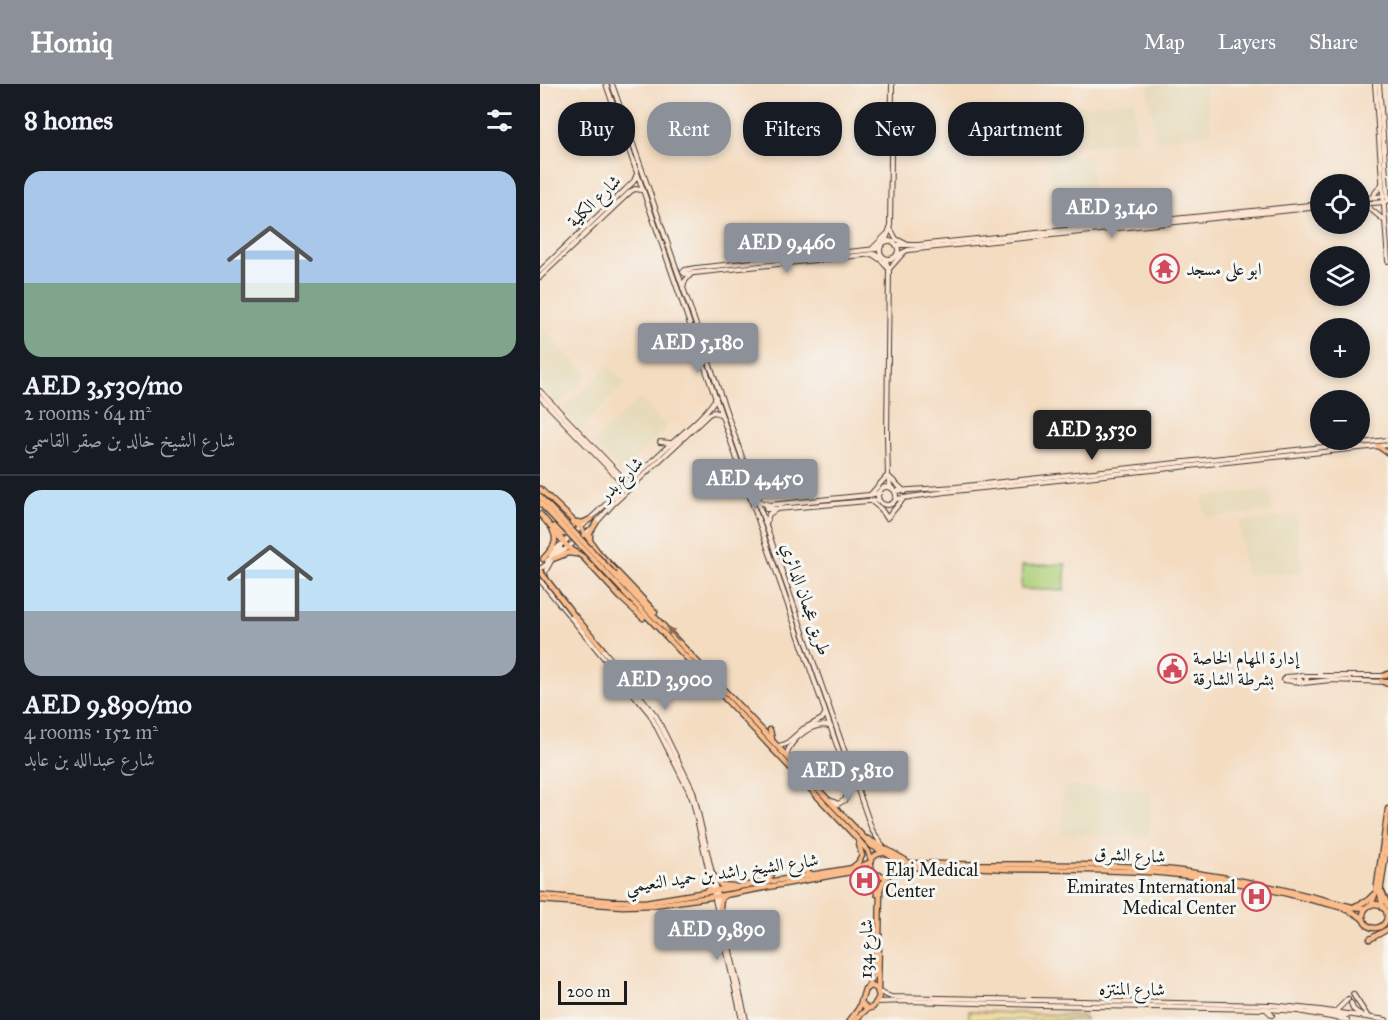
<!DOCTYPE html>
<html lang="en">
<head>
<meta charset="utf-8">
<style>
	body { margin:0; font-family:"IM FELL Great Primer",Amiri,serif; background:#20242c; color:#f1f3f6; height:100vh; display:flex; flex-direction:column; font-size:22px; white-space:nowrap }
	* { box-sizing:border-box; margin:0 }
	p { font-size:20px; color:#9ea1a6 }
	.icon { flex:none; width:33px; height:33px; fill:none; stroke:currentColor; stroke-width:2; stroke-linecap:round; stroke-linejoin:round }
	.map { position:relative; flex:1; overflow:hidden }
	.side { display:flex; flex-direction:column; background:#171b24; width:540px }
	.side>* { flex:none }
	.banner { position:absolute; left:18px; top:18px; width:570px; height:54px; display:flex; gap:12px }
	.controls { position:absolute; left:770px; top:90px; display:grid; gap:12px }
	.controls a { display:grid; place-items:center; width:60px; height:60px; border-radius:50%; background:#171b24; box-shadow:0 3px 9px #0003; font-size:30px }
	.scale { position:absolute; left:18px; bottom:15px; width:69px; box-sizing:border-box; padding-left:6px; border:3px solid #1c1c1c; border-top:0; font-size:16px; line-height:21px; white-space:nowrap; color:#1c1c1c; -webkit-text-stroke:4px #f6f6f2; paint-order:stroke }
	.price { position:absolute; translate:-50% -51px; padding:0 14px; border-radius:6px; background:#8c9099; color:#fff; font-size:20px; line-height:39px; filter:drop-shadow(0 2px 3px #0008) }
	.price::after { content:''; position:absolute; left:50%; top:36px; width:18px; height:14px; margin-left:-9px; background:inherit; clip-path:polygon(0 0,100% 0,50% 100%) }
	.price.on { background:#222; color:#fff }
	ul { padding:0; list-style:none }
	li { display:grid; align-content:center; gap:12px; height:318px; padding:0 24px }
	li+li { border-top:2px solid #363941 }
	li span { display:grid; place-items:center; height:186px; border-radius:18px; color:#555 }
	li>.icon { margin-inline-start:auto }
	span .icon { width:108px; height:108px; fill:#fffc; stroke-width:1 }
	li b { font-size:26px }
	h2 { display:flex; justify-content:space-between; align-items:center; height:72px; padding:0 24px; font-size:26px }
	.chip { padding:0 21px; border-radius:24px; background:#171b24; box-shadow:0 3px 9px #0003; font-size:21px; line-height:54px }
	.chip.on { background:#8c9099; color:#fff }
	header { display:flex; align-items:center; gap:36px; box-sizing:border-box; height:84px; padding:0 30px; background:#8c9099; color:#fff }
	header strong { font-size:28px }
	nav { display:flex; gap:33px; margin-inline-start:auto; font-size:21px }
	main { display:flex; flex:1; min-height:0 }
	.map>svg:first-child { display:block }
	.built { fill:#e6daba }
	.green { fill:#aecf77; stroke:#65764a; stroke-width:1.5 }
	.sand { fill:#eeda9e; stroke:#857b5d; stroke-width:1.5 }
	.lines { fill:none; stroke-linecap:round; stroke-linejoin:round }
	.secondary-casing { stroke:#3c3935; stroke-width:6 }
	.primary-casing { stroke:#3c3935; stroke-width:7 }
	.secondary { stroke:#fde4d1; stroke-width:4 }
	.primary { stroke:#fabc8b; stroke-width:4.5 }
	.primary-bridge-casing { stroke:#3c3935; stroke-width:7; stroke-linecap:butt }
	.primary-bridge { stroke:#fabc8b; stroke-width:4.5 }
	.oneway { fill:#8b6c54 }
	.labels { text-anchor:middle; stroke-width:6; stroke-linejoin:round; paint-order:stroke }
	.street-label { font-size:18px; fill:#1c1c1c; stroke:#f6f6f2 }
	.poi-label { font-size:18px; fill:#1c1c1c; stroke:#f6f6f2; text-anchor:start }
</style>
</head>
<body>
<header>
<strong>Homiq</strong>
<nav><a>Map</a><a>Layers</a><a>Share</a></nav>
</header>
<main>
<section class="side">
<h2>8 homes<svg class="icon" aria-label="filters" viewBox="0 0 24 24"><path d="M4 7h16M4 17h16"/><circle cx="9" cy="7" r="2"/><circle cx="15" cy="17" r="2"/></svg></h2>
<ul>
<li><span style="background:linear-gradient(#a9c7e8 60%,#7fa58c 0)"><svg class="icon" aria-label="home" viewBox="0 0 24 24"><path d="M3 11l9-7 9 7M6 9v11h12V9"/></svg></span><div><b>AED 3,530/mo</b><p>2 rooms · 64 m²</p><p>شارع الشيخ خالد بن صقر القاسمي</p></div></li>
<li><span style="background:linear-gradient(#bfe0f5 65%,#9aa5b1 0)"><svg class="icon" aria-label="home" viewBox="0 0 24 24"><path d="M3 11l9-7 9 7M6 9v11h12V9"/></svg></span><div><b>AED 9,890/mo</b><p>4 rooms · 152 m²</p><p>شارع عبدالله بن عابد</p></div></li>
</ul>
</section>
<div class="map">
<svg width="848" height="936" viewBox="0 0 848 936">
	<rect width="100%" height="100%" fill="#f6f6f2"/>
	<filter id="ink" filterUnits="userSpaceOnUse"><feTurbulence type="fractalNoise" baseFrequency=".0167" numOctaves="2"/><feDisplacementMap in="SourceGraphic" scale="12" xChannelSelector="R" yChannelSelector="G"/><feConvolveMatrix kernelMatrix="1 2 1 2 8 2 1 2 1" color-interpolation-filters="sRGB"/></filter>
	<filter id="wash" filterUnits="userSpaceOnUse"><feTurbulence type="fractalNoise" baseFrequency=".008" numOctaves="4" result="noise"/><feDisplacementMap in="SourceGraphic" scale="24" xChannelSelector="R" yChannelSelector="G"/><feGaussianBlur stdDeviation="1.35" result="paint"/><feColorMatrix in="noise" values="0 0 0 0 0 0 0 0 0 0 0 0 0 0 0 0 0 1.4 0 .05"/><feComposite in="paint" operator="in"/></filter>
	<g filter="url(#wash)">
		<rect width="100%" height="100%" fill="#f4dcc1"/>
		<g class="built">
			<path d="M608,0H665L671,49L615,56Z"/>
			<path d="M594,16L597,54L593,57L543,62L538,58L533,25L535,22Z"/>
			<path d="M549,71L553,112L511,116L512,72Z"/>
			<path d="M0,242L46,289V293L20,318L14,317L0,302Z"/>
			<path d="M69,282L86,299L40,344L23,326Z"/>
			<path d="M99,314L127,343L81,388L53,358Z"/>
			<path d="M731,405L733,427L665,434L662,412Z"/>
			<path d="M756,432L761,489L705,490L699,437Z"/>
			<path d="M523,702L611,706L609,752L522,750Z"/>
		</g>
		<path class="green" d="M526,480L524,507L481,505L482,482Z"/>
		<path class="sand" d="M429,927L543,932L546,936H429Z"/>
	</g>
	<g filter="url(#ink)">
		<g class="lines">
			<defs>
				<g id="secondary">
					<path d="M66,0L308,693L309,707L305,716L298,720L290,716"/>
					<path d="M72,0L332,746L342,761"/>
					<path d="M835,0L848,177"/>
					<path d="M839,0L848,117"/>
					<path d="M832,113L842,100"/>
					<path d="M819,115L845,112"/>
					<path d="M823,119L845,137"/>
					<path d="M819,120L845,118"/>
					<path d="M350,144L356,155L368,161"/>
					<circle cx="349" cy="166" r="9"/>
					<path d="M345,158L350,144L352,0"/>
					<path d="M356,161H378L780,120"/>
					<path d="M333,164L347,150"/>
					<path d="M332,170L341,176L347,183"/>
					<path d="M357,171L368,166L780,123"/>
					<path d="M345,174L349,186L347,352L348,394L351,404"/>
					<path d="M156,184L145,186L143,188L145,190L333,170L342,172"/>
					<path d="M156,184L327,166L336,165L342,161"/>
					<path d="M349,185L364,168"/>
					<path d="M0,187L85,106L94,97L97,90"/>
					<path d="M0,193L91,107L95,105L102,106"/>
					<path d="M143,204L145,197L151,190"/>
					<path d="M0,307L82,393L90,396"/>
					<path d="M0,313L80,396L82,404"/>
					<path d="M120,358L130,359"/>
					<path d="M95,382V392"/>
					<path d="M348,392L365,408"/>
					<circle cx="347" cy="412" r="9"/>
					<path d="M355,407L416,403L848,356"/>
					<path d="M330,411L347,392"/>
					<path d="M217,414L222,419L230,421L329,411L339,409"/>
					<path d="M356,415L405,408L848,361"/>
					<path d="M331,417L341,425L347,434L364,414"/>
					<path d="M231,422H227L226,425H235"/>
					<path d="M56,439L74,419L169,330L174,328L180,330"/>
					<path d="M226,440L229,430L237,425L339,416"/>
					<path d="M10,470C50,437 86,401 124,366C137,354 170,328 176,313"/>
					<path d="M17,472L51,445"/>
					<path d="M7,477L21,465L19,462"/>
					<path d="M0,485L11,477"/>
					<path d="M6,493L5,488L11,477"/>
					<path d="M0,496L110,630L148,705L153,717L202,936"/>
					<path d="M61,563L116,632L153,707L206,936"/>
					<path d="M760,592L746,593L744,596L760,598"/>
					<path d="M766,592H844"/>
					<path d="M766,598L767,593L761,591L759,595L763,599L791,596L848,598"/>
					<path d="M239,662L246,660L263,645L282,635L285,630"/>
					<path d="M247,671C249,655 275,636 291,643"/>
					<path d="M339,908L351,913L731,921L780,926L846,936"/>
					<path d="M813,910L828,933"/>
					<path d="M337,918L369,917L499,921L725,925L758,927L807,936"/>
					<path d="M811,919L813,925L822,932"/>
					<path d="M726,925L732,931"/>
					<path d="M796,927L808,915"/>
					<path d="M771,928L805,932L808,930"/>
				</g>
				<g id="primary">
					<path d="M838,362L848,369"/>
					<path d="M0,405L41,444L58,468L115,528"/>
					<path d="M0,430L28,463L43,473L81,514L103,534"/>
					<path d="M37,438L42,439L51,435"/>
					<path d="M15,442L22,450H26L33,445L32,438"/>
					<path d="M50,456V449L56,439"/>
					<path d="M3,475C11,466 19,459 13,447"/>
					<path d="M13,475L28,469L36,470"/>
					<path d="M71,494L314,751L328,767L331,776"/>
					<path d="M33,530L62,564"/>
					<path d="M844,592L848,590"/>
					<path d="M841,597L848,600"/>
					<path d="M230,646L232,655"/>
					<path d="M328,755L365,776"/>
					<path d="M351,773L362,778L373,779C459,783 547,777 633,786C694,793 753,807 812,823L826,824"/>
					<path d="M313,783L318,779L322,772L319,760"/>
					<path d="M265,787L273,791"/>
					<path d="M333,788C328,778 332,770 343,769"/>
					<path d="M353,788C376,778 439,784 466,785C518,786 569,785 621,789C670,793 720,802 768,815C786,820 809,823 823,835"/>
					<path d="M322,789L331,793L335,800"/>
					<path d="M334,789L337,810"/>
					<path d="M173,791L181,801L194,802"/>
					<path d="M222,800L231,792"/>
					<path d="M165,808L169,805L170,795"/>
					<path d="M842,808L848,822"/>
					<path d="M0,811L70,817L105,818L319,783L331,778"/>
					<path d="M0,816L83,822L114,821L185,811L316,787C320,787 326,786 331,788C341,791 349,798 354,782L351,772L332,762L75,491"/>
					<circle cx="835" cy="832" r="12"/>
					<path d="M831,821L836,808L848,725"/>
					<path d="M815,822L827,817L833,811"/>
					<path d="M180,824L181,815L185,811"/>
					<path d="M843,824L840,809L848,755"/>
					<path d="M830,855L848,845"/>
					<path d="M327,904L335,890L336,867"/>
					<path d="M338,906L340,806L343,798L348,792"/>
					<path d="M310,936L319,924L325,905L332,902L337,905L339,913L333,923L327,925L321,918"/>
					<path d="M315,936L327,925"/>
				</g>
			</defs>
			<use href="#secondary" class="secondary-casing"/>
			<use href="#primary" class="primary-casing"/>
			<use href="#secondary" class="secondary"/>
			<use href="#primary" class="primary"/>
			<defs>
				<g id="primary-bridge">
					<path d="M1,414L75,491"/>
					<path d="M0,419L71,494"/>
					<path d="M0,487L33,530"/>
				</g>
			</defs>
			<use href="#primary-bridge" class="primary-bridge-casing"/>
			<use href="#primary-bridge" class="primary-bridge"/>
		</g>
		<defs><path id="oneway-solid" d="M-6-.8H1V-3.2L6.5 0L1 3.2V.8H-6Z" transform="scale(1.5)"/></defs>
		<use class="oneway" href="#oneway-solid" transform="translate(133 550) rotate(-134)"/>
	</g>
	<defs>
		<symbol id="temple-ring" viewBox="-11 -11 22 22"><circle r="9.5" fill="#f6f6f2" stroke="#d1495b" stroke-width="1.5"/><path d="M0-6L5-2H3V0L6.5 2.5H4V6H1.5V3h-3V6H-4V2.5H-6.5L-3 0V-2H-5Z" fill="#d1495b"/></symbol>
		<symbol id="civic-ring" viewBox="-11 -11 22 22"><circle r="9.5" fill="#f6f6f2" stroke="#d1495b" stroke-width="1.5"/><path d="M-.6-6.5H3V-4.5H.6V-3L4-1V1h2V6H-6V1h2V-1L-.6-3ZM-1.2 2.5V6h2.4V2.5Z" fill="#d1495b"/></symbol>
		<symbol id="hospital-ring" viewBox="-11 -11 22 22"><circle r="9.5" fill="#f6f6f2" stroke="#d1495b" stroke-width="1.5"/><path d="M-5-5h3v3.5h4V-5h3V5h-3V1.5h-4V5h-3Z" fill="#d1495b"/></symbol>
	</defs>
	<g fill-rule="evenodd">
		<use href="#temple-ring" x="608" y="168" width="33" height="33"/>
		<use href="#civic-ring" x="616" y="568" width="33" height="33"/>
		<use href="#hospital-ring" x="308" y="780" width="33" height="33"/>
		<use href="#hospital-ring" x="700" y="796" width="33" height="33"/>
	</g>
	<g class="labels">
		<g class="street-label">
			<text transform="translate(54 117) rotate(-44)" y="6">شارع الكلية</text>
			<text transform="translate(81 395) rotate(-45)" y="6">شارع بدر</text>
			<text transform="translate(266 515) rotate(71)" y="6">طريق عجمان الدائري</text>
			<text transform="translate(590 771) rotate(3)" y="6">شارع الشرق</text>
			<text transform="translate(182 789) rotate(-8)" y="6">شارع الشيخ راشد بن حميد النعيمي</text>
			<text transform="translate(326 865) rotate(-89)" y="6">شارع 134</text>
			<text transform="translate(592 905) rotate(1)" y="6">شارع المنتزه</text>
		</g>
		<g class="poi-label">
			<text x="646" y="191">ابو علی مسجد</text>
			<text x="653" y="580">إدارة المهام الخاصة<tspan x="653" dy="21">بشرطة الشارقة</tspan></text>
			<text x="345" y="792">Elaj Medical<tspan x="345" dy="21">Center</tspan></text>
			<text x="696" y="809" text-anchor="end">Emirates International<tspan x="696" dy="21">Medical Center</tspan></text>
		</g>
	</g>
</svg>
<div class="controls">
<a><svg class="icon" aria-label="locate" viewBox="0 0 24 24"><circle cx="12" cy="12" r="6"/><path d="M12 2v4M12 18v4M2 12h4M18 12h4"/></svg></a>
<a><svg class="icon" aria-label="layers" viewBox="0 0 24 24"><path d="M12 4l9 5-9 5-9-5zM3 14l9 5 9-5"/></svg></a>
<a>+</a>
<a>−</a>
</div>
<div class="scale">200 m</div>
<b class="price" style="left:572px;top:155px">AED 3,140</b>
<b class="price" style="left:247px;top:190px">AED 9,460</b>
<b class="price" style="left:158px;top:290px">AED 5,180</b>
<b class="price on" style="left:552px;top:377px">AED 3,530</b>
<b class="price" style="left:215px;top:426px">AED 4,450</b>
<b class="price" style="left:125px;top:627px">AED 3,900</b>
<b class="price" style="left:308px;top:718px">AED 5,810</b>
<b class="price" style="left:177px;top:877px">AED 9,890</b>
<div class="banner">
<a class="chip">Buy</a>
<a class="chip on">Rent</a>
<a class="chip">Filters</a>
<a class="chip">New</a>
<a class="chip">Apartment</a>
</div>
</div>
</main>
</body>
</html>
